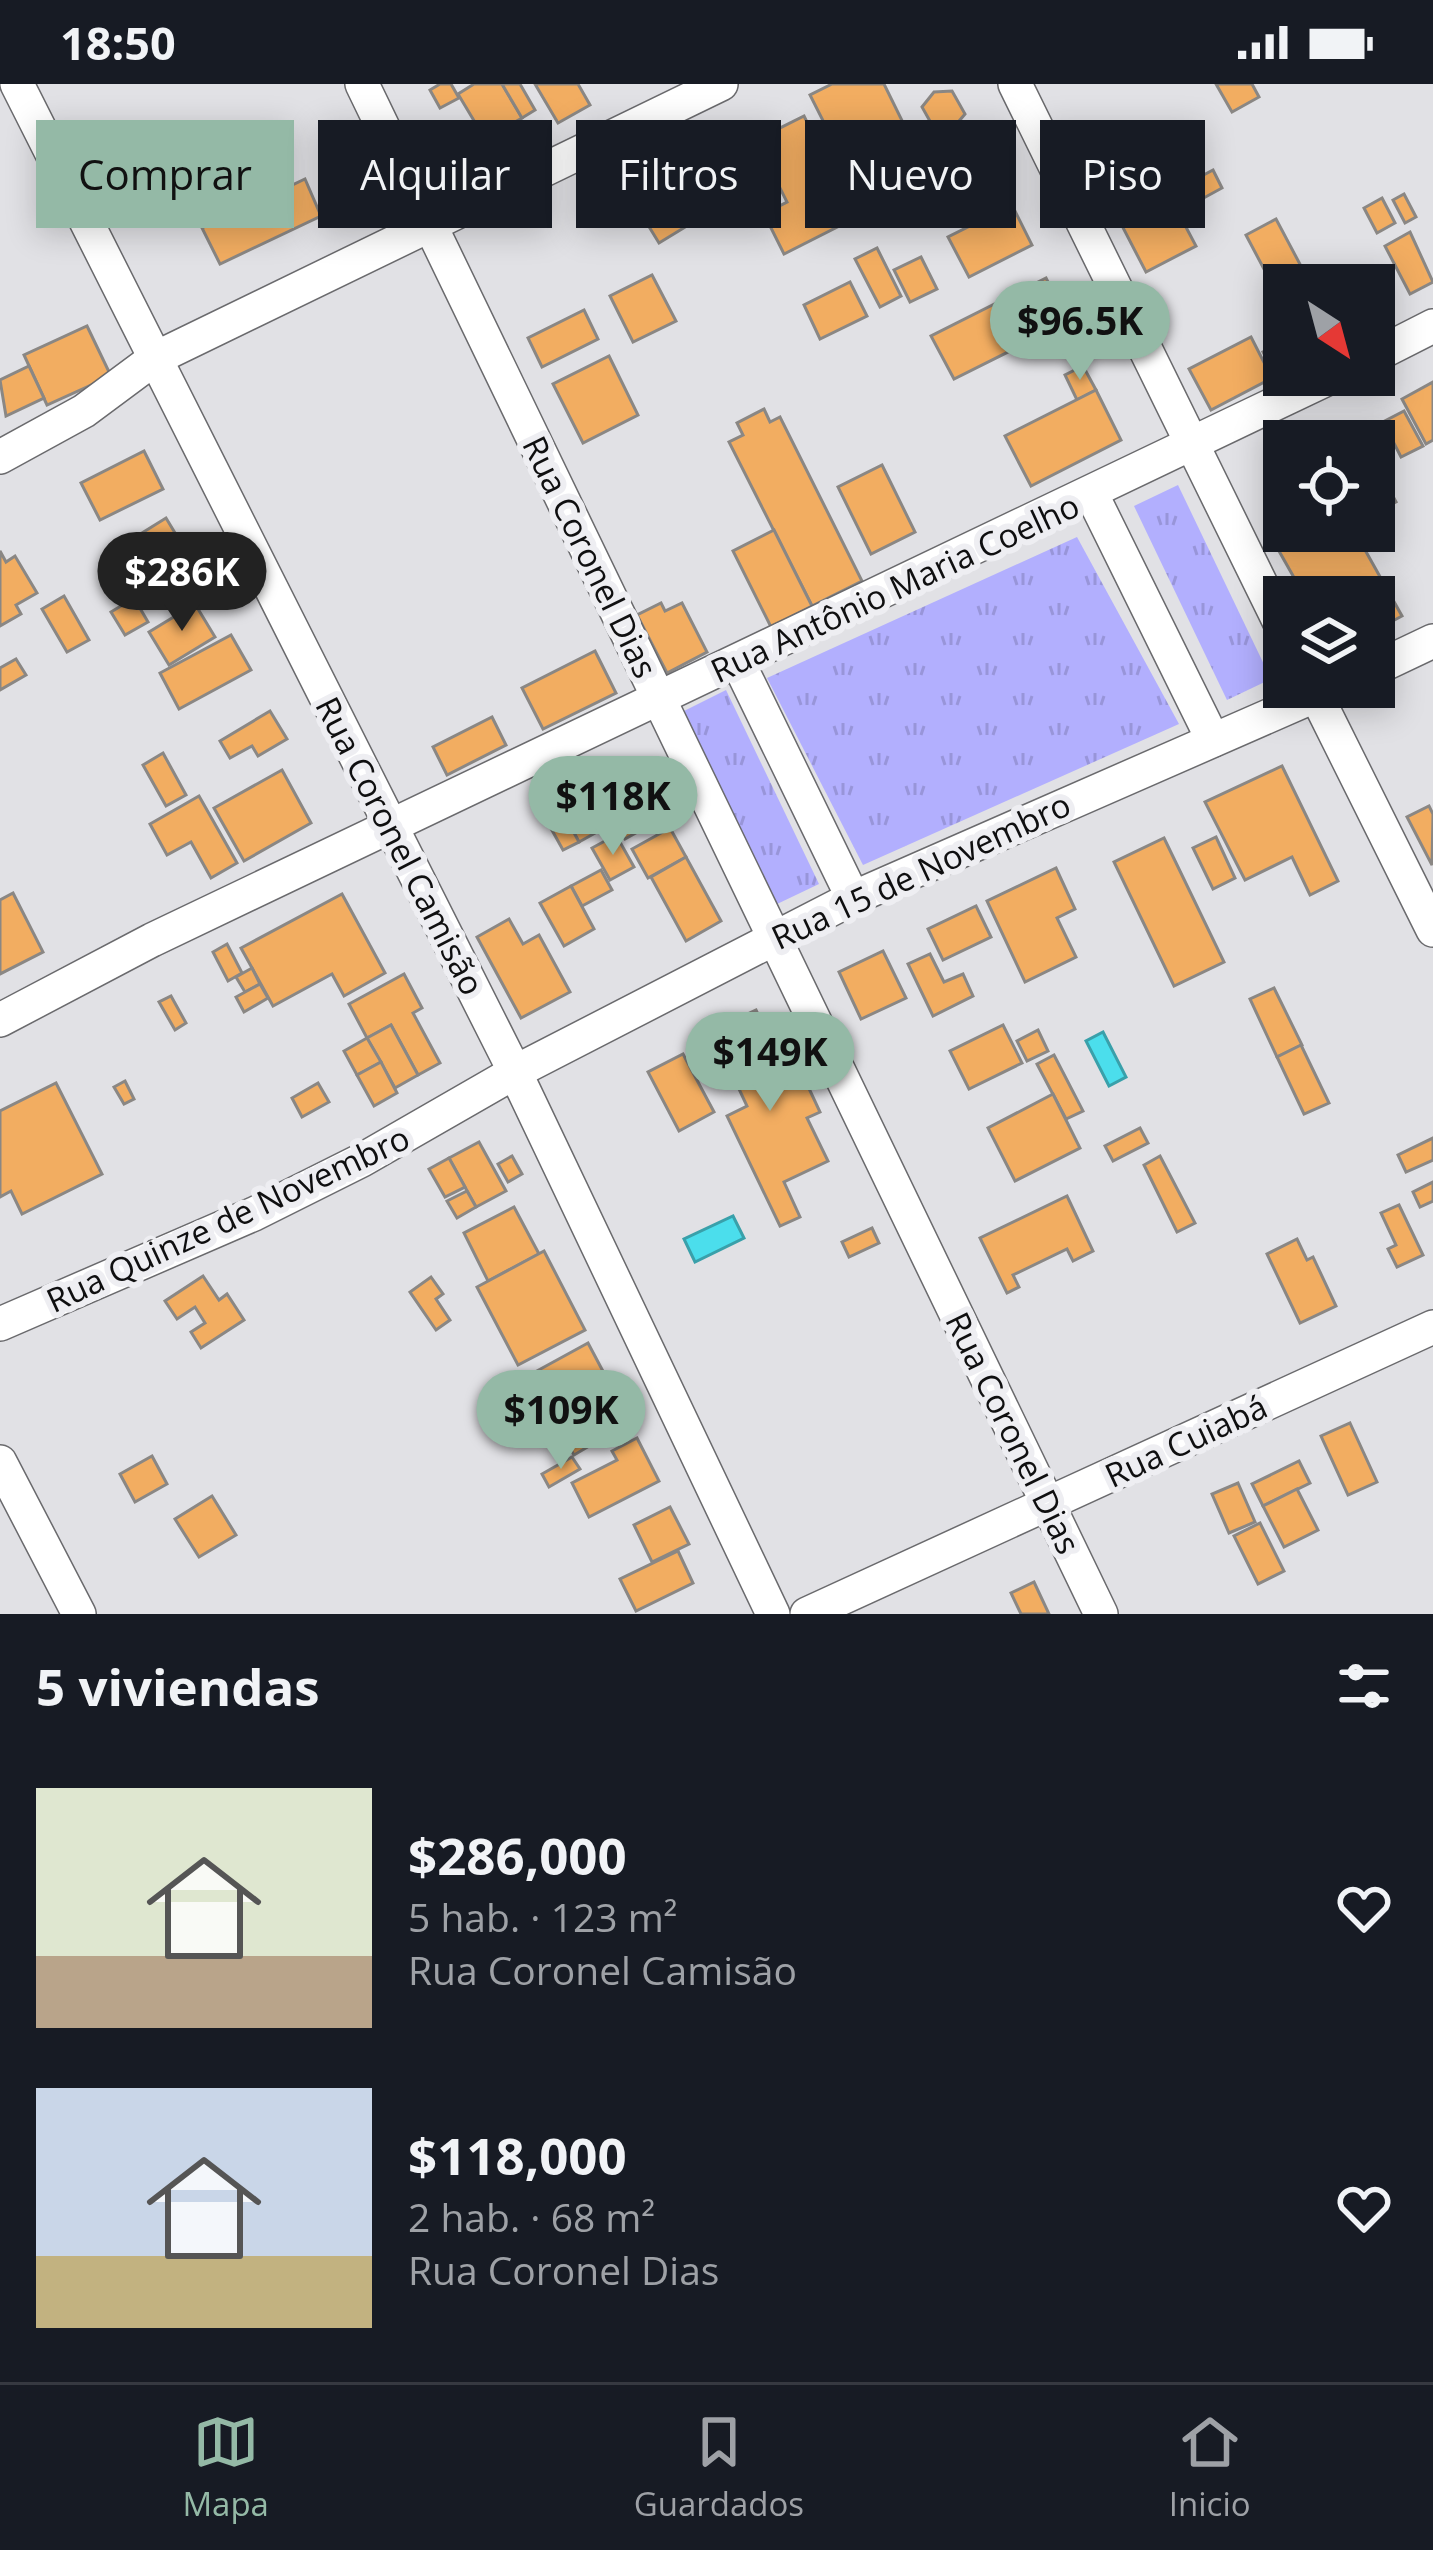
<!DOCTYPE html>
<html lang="es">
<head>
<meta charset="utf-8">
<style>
	body { margin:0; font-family:"Open Sans",sans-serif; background:#20242c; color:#f1f3f6; height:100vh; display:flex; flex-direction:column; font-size:45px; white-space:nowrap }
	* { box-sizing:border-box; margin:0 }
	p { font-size:39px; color:#9ea1a6 }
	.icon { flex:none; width:66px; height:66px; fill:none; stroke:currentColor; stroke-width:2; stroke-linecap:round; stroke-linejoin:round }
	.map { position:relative; height:1530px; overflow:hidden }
	.panel { display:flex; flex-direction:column; background:#171b24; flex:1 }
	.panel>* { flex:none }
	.top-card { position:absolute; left:36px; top:36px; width:1362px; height:108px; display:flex; gap:24px }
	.needle { width:78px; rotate:144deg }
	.tools { position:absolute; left:1263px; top:180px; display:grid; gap:24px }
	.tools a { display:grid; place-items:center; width:132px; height:132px; border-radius:0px; background:#171b24; box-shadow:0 6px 30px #0003; font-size:60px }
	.price { position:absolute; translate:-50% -102px; padding:0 27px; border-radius:42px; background:#94b9a6; color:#111; font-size:39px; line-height:78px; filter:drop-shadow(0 3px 6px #0008) }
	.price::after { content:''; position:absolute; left:50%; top:72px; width:36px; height:27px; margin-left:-18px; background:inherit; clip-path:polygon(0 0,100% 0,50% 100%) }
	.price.active { background:#222; color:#fff }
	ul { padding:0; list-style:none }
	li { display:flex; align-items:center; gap:36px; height:300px; padding:0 36px }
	li span { display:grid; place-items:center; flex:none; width:336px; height:240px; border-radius:0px; color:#555 }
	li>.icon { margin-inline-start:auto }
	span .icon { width:144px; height:144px; fill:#fffc; stroke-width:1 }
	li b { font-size:51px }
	h2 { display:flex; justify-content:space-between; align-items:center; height:144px; padding:0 36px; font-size:51px }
	.chip { padding:0 42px; border-radius:0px; background:#171b24; box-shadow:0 6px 30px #0003; font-size:42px; line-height:108px }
	.chip.active { background:#94b9a6; color:#111 }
	.status { display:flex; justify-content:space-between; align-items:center; height:84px; padding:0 60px; background:#171b24; direction:ltr }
	.status svg { height:33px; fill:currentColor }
	.tab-bar { display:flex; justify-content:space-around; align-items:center; height:168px; border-top:3px solid #363941; background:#171b24; font-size:33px; color:#9ea1a6 }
	.tab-bar a { display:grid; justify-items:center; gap:6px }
	.tab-bar .active { color:#94b9a6 }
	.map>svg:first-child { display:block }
	.grass { fill:url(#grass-tufts) }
	.water { fill:#4bdeec; stroke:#39a0aa; stroke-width:3 }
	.building { fill:#f2ad61; stroke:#8a8784; stroke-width:3 }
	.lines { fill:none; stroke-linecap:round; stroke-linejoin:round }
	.minor-casing { stroke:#6a6a6d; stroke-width:36 }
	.minor { stroke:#fff; stroke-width:33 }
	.labels { text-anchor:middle; stroke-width:12; stroke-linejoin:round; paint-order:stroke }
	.street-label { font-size:33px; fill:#0f0f10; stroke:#eeeef2 }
</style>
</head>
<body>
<div class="status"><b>18:50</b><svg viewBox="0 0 49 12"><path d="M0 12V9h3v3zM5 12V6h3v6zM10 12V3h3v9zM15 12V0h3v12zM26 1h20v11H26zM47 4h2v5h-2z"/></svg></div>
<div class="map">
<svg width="1433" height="1530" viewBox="0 0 1433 1530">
	<defs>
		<pattern id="grass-tufts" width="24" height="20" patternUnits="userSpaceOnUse" patternTransform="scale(3)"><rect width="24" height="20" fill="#b2affe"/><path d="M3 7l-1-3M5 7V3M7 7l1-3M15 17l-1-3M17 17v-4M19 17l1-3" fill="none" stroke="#9895d9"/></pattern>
	</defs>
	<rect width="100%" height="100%" fill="#e1e1e5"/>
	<g class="grass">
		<path d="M1178,401L1271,595L1227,616L1134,422Z"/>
		<path d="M1077,453L1179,640L863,781L767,594Z"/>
		<path d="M726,606L819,800L775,821L682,628Z"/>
	</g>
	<g class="water">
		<path d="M1103,948L1126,993L1109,1002L1086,957Z"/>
		<path d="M733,1132L744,1154L695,1178L684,1155Z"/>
	</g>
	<g class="building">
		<path d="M440,0H451L459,14L440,24L430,6Z"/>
		<path d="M474,0H502L522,34L485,55L458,10Z"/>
		<path d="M502,0H520L535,26L522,34Z"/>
		<path d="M535,0H578L590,21L558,39Z"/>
		<path d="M832,0H884L916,65L853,96L810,11Z"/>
		<path d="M1216,0H1252L1259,13L1232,28Z"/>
		<path d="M952,7L965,30L954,43L935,46L922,23L934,8Z"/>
		<path d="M804,32L838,101L811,115L821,135L843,124L849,137L784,170L764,130L787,118L756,56Z"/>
		<path d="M973,64L978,74L954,86L949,77Z"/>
		<path d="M837,70L850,95L838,101L825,76Z"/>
		<path d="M941,75L951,95L986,77L997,100L919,139L909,119L871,138L860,116Z"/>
		<path d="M684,77L704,111L686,122L665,88Z"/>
		<path d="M1213,86L1222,104L1178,128L1196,162L1146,188L1119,136Z"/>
		<path d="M665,88L695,137L659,159L629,110Z"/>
		<path d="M305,95L321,132L220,180L202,144Z"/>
		<path d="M1404,110L1416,133L1405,139L1393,116Z"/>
		<path d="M1382,114L1395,139L1377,149L1364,124Z"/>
		<path d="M1012,121L1032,161L969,193L948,153Z"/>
		<path d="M1276,135L1311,201H1284V223L1246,151Z"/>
		<path d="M1410,148L1433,198L1410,210L1385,162Z"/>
		<path d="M877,164L901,212L880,223L855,175Z"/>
		<path d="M921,173L937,205L910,218L894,186Z"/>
		<path d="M652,191L676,237L633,258L610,212Z"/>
		<path d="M1046,194L1068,238L954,295L931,252Z"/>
		<path d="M850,198L867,232L820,255L804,221Z"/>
		<path d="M584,226L598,255L542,283L528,254Z"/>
		<path d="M87,242L111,292L47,321L24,271Z"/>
		<path d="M1251,253L1272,294L1211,326L1189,285Z"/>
		<path d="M1284,257V288L1276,293L1263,268Z"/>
		<path d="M609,272L638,331L583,359L553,300Z"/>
		<path d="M29,282L44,314L6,332L0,296Z"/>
		<path d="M1083,282L1096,306L1077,316L1065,291Z"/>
		<path d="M1433,298V356L1426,360L1402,315Z"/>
		<path d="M1096,306L1121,356L1031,402L1005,352Z"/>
		<path d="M764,325L770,338L780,333L862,497L812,522L729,358L743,351L737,339Z"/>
		<path d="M1404,327L1423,362L1401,373L1383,338Z"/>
		<path d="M144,367L163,405L100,436L81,399Z"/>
		<path d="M1374,377L1396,418L1377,428L1374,422Z"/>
		<path d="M882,381L915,448L871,470L838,403Z"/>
		<path d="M166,434L198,487L164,507L159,497L146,505L121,462Z"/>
		<path d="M774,446L812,522L771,543L733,467Z"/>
		<path d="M1315,447H1347L1354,460L1360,457L1402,532L1374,547V513H1305L1279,467Z"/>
		<path d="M0,467L6,478L15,472L37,509L16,521L21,530L0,542Z"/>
		<path d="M64,512L89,556L67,568L42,525Z"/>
		<path d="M134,514L148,538L125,551L111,528Z"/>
		<path d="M661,519L665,527L682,519L707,568L667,589L637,531Z"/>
		<path d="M195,520L215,553L169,581L149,548Z"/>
		<path d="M231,551L251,586L179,625L160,589Z"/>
		<path d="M595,567L616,609L543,645L522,604Z"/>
		<path d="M16,575L26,591L0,606V584Z"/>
		<path d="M270,627L287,655L258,672L252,662L230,674L220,657Z"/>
		<path d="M492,633L506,661L447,691L433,663Z"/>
		<path d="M163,669L186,711L166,722L143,681Z"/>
		<path d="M639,679L668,731L625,755L615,738L579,758L560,723Z"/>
		<path d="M1282,682L1338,797L1310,811L1292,773L1245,796L1205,718Z"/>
		<path d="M282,686L311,739L244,777L214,724Z"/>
		<path d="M199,712L237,779L211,794L191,758L167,771L150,740Z"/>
		<path d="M559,721L579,758L563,766L543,730Z"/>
		<path d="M1429,722L1433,730L1432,781L1407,733Z"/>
		<path d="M670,744L686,773L648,794L632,765Z"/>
		<path d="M616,751L634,783L610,796L592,764Z"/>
		<path d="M1216,753L1235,794L1213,805L1193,764Z"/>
		<path d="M1164,754L1224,878L1174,902L1114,778Z"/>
		<path d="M686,773L721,837L686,857L651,793Z"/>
		<path d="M1056,784L1075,825L1057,834L1076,873L1025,898L987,817Z"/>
		<path d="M601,786L612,806L582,822L571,802Z"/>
		<path d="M571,802L594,845L564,862L540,819Z"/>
		<path d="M13,809L43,868L0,890V816Z"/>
		<path d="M342,810L385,889L344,912L332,890L273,922L241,864Z"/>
		<path d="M976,822L991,853L943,876L928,845Z"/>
		<path d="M509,835L523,860L539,851L570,908L521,934L477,853Z"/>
		<path d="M227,860L242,889L228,897L213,868Z"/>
		<path d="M883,867L906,914L861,935L839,888Z"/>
		<path d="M930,870L944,898L963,890L973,912L933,932L908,880Z"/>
		<path d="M252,884L260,900L245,908L236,893Z"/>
		<path d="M404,890L422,924L413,929L440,979L418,991L391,941L367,954L349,920Z"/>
		<path d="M260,900L268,914L244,928L236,913Z"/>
		<path d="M1274,904L1302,961L1277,973L1250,915Z"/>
		<path d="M171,912L186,939L175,946L159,918Z"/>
		<path d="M756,926L793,1004L806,998L820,1028L807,1034L828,1077L784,1098L800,1133L780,1142L727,1032L747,1022L718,960L724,957L718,944Z"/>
		<path d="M391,941L418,991L395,1004L367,954Z"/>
		<path d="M1003,941L1022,979L969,1005L950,967Z"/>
		<path d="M1038,946L1048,967L1027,977L1017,957Z"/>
		<path d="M367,954L381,978L357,991L344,967Z"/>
		<path d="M1301,961L1329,1019L1304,1030L1277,973Z"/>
		<path d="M683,970L714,1028L679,1047L648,988Z"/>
		<path d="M1054,971L1083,1027L1066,1035L1037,980Z"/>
		<path d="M381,978L397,1009L374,1022L357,991Z"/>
		<path d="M125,997L134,1015L124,1020L114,1003Z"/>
		<path d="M56,999L102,1090L22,1130L11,1107L0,1113V1027Z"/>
		<path d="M318,999L329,1018L302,1033L292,1014Z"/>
		<path d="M1053,1010L1080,1064L1015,1097L988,1044Z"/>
		<path d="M1140,1044L1148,1059L1113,1077L1105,1062Z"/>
		<path d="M1433,1054V1076L1406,1088L1398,1071Z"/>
		<path d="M479,1058L506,1107L476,1123L449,1074Z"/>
		<path d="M512,1072L522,1090L508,1098L498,1080Z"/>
		<path d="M1160,1072L1195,1139L1177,1148L1144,1081Z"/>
		<path d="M449,1074L465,1103L445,1113L429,1085Z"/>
		<path d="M1433,1098V1117L1420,1123L1413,1108Z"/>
		<path d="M467,1107L476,1123L457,1134L447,1117Z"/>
		<path d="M1067,1112L1093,1167L1073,1177L1067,1165L1013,1191L1019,1203L1007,1209L980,1154Z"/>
		<path d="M1399,1121L1423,1171L1397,1183L1388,1165L1396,1161L1381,1129Z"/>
		<path d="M514,1123L539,1170L488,1197L464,1149Z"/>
		<path d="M872,1144L879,1159L849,1173L842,1158Z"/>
		<path d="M1297,1155L1307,1176L1313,1173L1336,1222L1300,1239L1267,1170Z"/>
		<path d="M544,1167L585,1246L518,1281L477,1203Z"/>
		<path d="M203,1192L219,1216L227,1210L244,1236L201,1264L191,1248L205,1239L195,1223L177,1235L165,1217Z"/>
		<path d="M431,1193L443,1210L436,1215L450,1236L436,1246L410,1208Z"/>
		<path d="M588,1259L606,1293L554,1322L535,1288Z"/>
		<path d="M610,1320L623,1342L574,1371L553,1336L574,1324L582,1337Z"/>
		<path d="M1350,1339L1377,1398L1348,1411L1321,1352Z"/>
		<path d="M637,1354L659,1397L589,1433L572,1399L617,1376L612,1367Z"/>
		<path d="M152,1372L167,1400L135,1418L120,1390Z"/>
		<path d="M572,1373L580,1385L549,1403L542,1390Z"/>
		<path d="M1299,1377L1310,1399L1263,1422L1252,1400Z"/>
		<path d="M1238,1399L1255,1438L1229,1449L1212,1410Z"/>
		<path d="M1297,1405L1318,1446L1284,1463L1263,1422Z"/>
		<path d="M212,1412L236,1451L199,1473L175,1435Z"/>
		<path d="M670,1423L689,1460L652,1478L634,1441Z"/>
		<path d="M1260,1439L1284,1487L1258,1500L1234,1452Z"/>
		<path d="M678,1467L693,1499L636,1527L620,1495Z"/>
		<path d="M1034,1498L1049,1530H1021L1011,1509Z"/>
	</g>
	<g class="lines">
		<defs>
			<g id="minor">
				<path d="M17,0L515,988L773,1530"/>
				<path d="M362,0L1101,1530"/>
				<path d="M1015,0L1284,547"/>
				<path d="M1374,272L1433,242"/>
				<path d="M0,373L84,327L154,275L721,0"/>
				<path d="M1092,411L1213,656"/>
				<path d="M739,580L853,814"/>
				<path d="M1374,585L1433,557"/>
				<path d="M1312,603L1433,846"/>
				<path d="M0,936L152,856L1335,291"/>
				<path d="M0,1240L254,1130L362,1076L515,988L853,814L1335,603"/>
				<path d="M0,1378L79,1530"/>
				<path d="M807,1530L1433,1243"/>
			</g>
		</defs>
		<use href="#minor" class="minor-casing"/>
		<use href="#minor" class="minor"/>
	</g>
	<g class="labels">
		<g class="street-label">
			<text transform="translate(590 473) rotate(64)" y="12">Rua Coronel Dias</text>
			<text transform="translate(895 504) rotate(-25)" y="12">Rua Antônio Maria Coelho</text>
			<text transform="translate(400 762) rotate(63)" y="12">Rua Coronel Camisão</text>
			<text transform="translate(921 787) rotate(-25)" y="12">Rua 15 de Novembro</text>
			<text transform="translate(228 1135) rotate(-25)" y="12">Rua Quinze de Novembro</text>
			<text transform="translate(1013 1349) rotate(64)" y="12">Rua Coronel Dias</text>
			<text transform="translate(1186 1357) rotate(-25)" y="12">Rua Cuiabá</text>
		</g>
	</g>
</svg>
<div class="tools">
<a><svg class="needle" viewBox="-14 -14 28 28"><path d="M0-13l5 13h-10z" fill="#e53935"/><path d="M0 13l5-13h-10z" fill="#9ea1a6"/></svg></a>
<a><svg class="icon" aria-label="locate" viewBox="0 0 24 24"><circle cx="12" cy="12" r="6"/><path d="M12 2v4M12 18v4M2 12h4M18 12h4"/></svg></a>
<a><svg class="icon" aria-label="layers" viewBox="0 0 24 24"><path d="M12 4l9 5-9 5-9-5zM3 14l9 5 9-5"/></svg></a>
</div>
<b class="price" style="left:1080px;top:299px">$96.5K</b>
<b class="price active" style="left:182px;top:550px">$286K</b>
<b class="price" style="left:613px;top:774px">$118K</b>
<b class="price" style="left:770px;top:1030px">$149K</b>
<b class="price" style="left:561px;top:1388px">$109K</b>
<div class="top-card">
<a class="chip active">Comprar</a>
<a class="chip">Alquilar</a>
<a class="chip">Filtros</a>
<a class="chip">Nuevo</a>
<a class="chip">Piso</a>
</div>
</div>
<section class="panel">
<h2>5 viviendas<svg class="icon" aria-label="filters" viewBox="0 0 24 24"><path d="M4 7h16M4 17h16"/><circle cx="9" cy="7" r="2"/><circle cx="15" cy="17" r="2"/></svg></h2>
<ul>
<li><span style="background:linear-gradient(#dfe7d0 70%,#b9a48a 0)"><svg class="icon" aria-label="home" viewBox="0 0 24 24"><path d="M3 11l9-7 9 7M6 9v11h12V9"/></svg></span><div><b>$286,000</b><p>5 hab. · 123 m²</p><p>Rua Coronel Camisão</p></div><svg class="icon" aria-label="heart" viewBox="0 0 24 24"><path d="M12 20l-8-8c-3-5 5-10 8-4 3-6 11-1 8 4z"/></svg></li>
<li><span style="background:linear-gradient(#c9d6e8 70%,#c2b280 0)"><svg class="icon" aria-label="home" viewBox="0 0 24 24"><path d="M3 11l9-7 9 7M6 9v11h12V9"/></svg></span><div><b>$118,000</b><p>2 hab. · 68 m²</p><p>Rua Coronel Dias</p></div><svg class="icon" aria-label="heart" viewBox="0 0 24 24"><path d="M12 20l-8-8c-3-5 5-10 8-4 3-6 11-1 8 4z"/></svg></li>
</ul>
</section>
<nav class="tab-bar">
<a class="active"><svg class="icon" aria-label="map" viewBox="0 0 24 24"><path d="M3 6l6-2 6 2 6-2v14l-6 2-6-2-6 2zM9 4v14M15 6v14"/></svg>Mapa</a>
<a><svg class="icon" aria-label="saved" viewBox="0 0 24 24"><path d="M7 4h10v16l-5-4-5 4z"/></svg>Guardados</a>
<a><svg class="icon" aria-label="home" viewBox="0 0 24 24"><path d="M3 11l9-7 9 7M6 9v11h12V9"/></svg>Inicio</a>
</nav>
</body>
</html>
